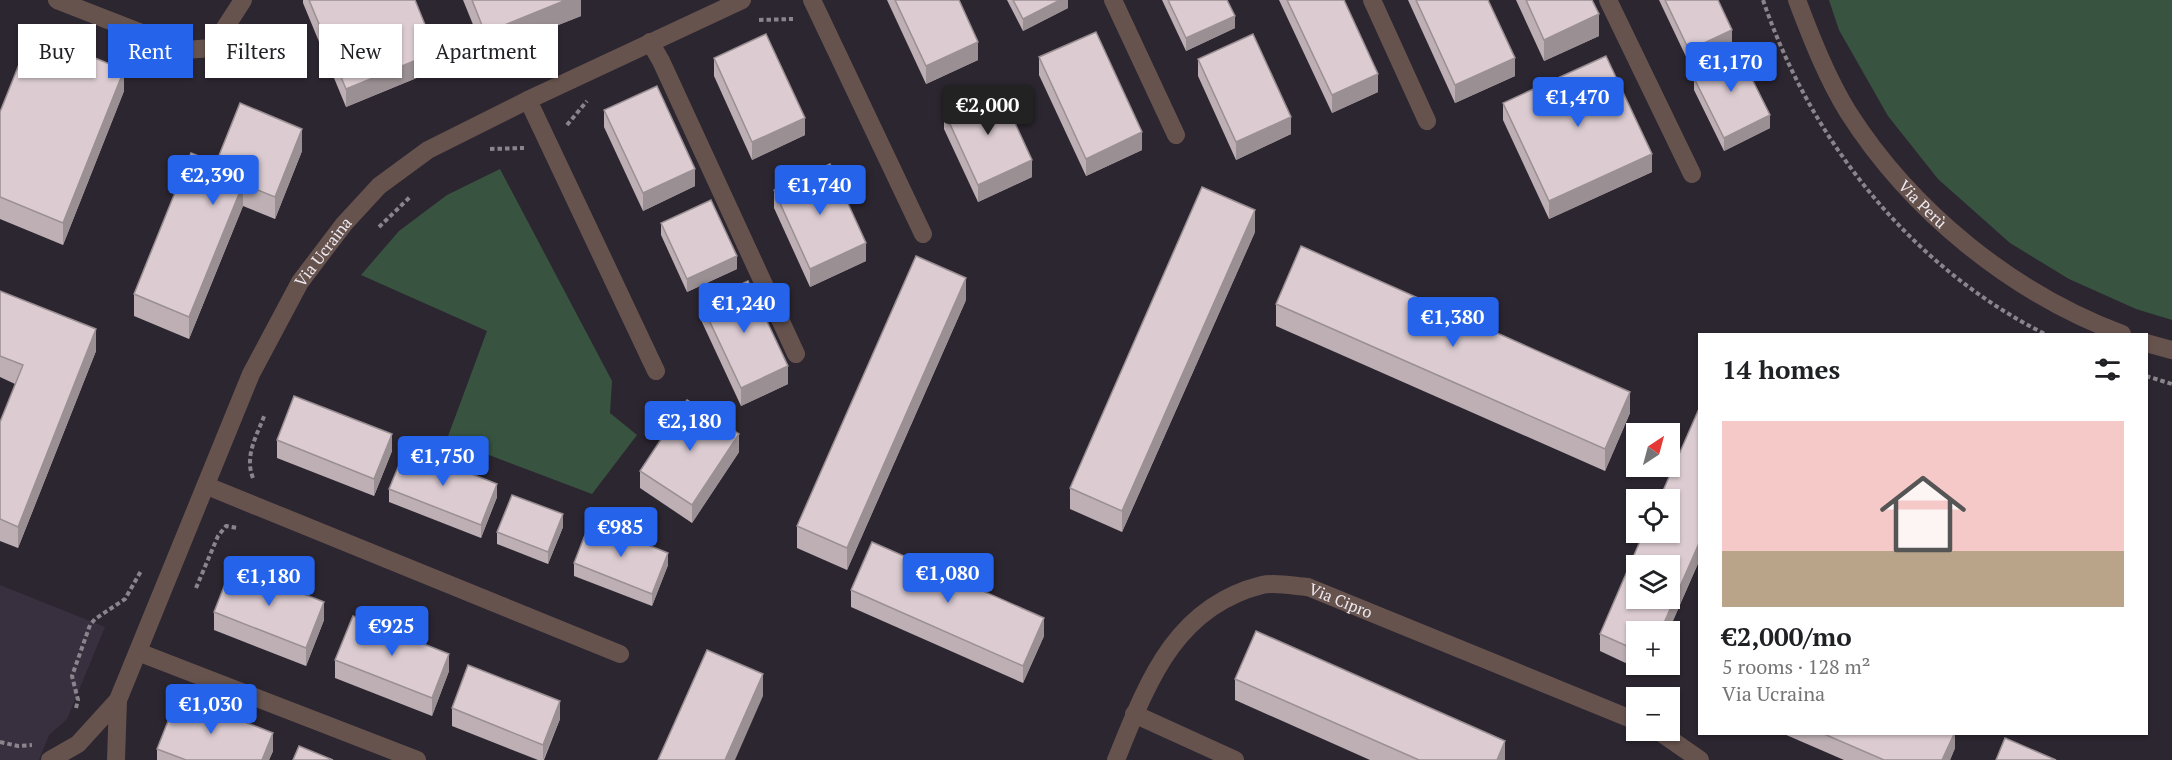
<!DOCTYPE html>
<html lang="en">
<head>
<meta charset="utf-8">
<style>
	body { margin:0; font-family:"PT Serif",serif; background:#f6f6f6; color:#202124; height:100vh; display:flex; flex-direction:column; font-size:22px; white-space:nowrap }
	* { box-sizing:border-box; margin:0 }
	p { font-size:20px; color:#757577 }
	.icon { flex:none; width:33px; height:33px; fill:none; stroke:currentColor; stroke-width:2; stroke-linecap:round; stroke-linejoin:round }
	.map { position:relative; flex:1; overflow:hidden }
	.drawer { position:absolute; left:1698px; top:333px; width:450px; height:402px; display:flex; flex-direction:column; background:#fff; border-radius:0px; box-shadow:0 2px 4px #0004 }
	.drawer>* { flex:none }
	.hud { position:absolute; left:18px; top:24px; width:570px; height:54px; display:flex; gap:12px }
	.needle { width:39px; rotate:36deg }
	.buttons { position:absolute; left:1626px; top:423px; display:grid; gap:12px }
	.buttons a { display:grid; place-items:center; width:54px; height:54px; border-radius:0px; background:#fff; box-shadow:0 2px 4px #0004; font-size:30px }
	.price { position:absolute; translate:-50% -51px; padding:0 14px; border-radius:6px; background:#2563eb; color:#fff; font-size:20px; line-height:39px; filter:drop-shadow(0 2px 3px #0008) }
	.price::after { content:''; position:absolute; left:50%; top:36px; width:18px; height:14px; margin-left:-9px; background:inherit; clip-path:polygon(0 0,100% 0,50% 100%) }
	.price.active { background:#222; color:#fff }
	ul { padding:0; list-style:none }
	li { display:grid; align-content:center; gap:12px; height:318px; padding:0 24px }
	li span { display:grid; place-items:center; height:186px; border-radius:0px; color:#555 }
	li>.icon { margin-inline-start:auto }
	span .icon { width:108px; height:108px; fill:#fffc; stroke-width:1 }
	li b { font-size:26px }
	h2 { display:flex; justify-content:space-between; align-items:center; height:72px; padding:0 24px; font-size:26px }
	.chip { padding:0 21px; border-radius:0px; background:#fff; box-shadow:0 2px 4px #0004; font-size:21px; line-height:54px }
	.chip.active { background:#2563eb; color:#fff }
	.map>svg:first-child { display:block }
	.built { fill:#39303f }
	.green { fill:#385440 }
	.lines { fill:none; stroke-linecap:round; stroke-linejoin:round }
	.path { stroke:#8a858d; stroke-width:4; stroke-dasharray:4.5 3; stroke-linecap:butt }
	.service { stroke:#67534e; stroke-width:18 }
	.minor { stroke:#67534e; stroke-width:18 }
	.tertiary { stroke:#67534e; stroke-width:18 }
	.wall { fill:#bdafb4 }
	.shaded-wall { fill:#9a8f92 }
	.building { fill:#dcccd1; stroke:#9a8f92; stroke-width:1.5; fill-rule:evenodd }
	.labels { text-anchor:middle; stroke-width:6; stroke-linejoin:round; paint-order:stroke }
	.street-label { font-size:16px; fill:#eeeaf1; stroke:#2c2630 }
</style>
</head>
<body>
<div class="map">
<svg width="2172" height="760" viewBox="0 0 2172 760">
	<rect width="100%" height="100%" fill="#2c2630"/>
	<path class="built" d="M0,585L105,627L67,719L49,735L39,760H0Z"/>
	<g class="green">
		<path d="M1829,0H2172V320L2136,309L2069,279L2010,243L1938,179L1888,116L1839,30Z"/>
		<path d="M500,169L612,381L610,413L637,435L592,494L447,439L487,331L361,275L399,231L447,195Z"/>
	</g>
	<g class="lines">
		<g class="path">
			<path d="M1763,0C1811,141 1911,267 2045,334"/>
			<path d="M759,20L793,19"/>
			<path d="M567,125L587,101"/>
			<path d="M490,149L524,148"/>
			<path d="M379,227L410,197"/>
			<path d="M2146,376L2172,384"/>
			<path d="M253,478C244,456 257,435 265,414"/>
			<path d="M196,588L218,536L226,526L237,528"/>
			<path d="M76,708L78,700L72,676L90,625L95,619L125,599L141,571"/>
			<path d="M0,742L18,746L32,745"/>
		</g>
		<g class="service">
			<path d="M812,0L923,234"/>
			<path d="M1113,0L1176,135"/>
			<path d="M1372,0L1427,121"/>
			<path d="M1608,0L1692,174"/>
			<path d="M650,42L661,61L796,354"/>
			<path d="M528,100L656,371"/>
			<path d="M207,486L620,654"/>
			<path d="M138,652L417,760"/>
		</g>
		<g class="minor">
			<path d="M57,0L185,50L212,48L243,0"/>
			<path d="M1134,714L1235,760"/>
			<path d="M1657,730L1700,760"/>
			<path id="s1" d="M50,760L78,744L118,700L251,374L300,282L344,224L379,186L428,150L528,100L742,0"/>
			<path d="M116,760L118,700"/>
			<path id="s2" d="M1116,760C1147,684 1174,607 1262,585C1275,582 1294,586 1308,587L1636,721"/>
		</g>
		<g class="tertiary">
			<path id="s3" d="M1797,0C1811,37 1827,78 1848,112C1911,211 2012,293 2122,334"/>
			<path d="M2146,343L2172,350"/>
		</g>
	</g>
	<g class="wall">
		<path d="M303,0H415L436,70L346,107L303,3Z"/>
		<path d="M463,0H581V16L485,54Z"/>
		<path d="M887,0H959L978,60L926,84Z"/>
		<path d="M1007,0H1068V8L1023,31Z"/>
		<path d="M1162,0H1227L1235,28L1186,51Z"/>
		<path d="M1279,0H1344L1378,92L1332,113Z"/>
		<path d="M1408,0H1488L1515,76L1455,103Z"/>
		<path d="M1516,0H1592L1599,36L1544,61Z"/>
		<path d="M1659,0H1718L1732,42L1689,63Z"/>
		<path d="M1039,57L1142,150L1086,176L1039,75Z"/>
		<path d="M714,58L805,135L752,160L714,76Z"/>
		<path d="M1198,59L1291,134L1236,160L1198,76Z"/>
		<path d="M1704,63L1770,128L1724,151L1694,90V78L1704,72Z"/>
		<path d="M124,91L63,245L0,219V112Z"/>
		<path d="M1503,103L1652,172L1549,219L1503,120Z"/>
		<path d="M604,110L695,186L643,211L604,127Z"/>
		<path d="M944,111L1032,177L978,202L944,129Z"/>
		<path d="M302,151L275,219L243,206L189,339L134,316V294L216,163Z"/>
		<path d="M774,190L866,261L810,287L774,208Z"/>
		<path d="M661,223L737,269L687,292L661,235Z"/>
		<path d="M1255,232L1122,532L1070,509V488Z"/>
		<path d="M0,291L96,351L18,548L0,541V422L15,384L0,377Z"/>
		<path d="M966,300L847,570L797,548V526Z"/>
		<path d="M701,303L788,384L741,406L701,320Z"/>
		<path d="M1276,304L1630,413L1605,471L1276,326Z"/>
		<path d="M1700,412V559L1668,632H1636V664H1653L1649,674L1600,651V634Z"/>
		<path d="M277,440L392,451L374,496L277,458Z"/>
		<path d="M739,452L692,523L640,488V471Z"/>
		<path d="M389,489L497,497L481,538L389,502Z"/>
		<path d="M563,527L548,564L497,544V532Z"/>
		<path d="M574,563L668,565L652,606L574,576Z"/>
		<path d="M851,590L1044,636L1023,683L851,607Z"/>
		<path d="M214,612L324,620L306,666L214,630Z"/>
		<path d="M335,660L449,671L432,716L335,678Z"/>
		<path d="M1235,679L1505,760H1370L1235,700Z"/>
		<path d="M452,708L560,719L544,760H538L452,726Z"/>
		<path d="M1784,734H1955V748L1950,760H1844Z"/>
		<path d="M157,749L273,751L269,760H157Z"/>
	</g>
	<g class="shaded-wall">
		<path d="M566,0H581V16L485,54V33Z"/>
		<path d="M1060,0H1068V8L1023,31V19Z"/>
		<path d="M1599,14V36L1544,61V40Z"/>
		<path d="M1235,16V28L1186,51V38Z"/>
		<path d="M1732,30V42L1689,63V50Z"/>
		<path d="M978,42V60L926,84V66Z"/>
		<path d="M436,52V70L346,107V89Z"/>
		<path d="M1515,58V76L1455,103V85Z"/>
		<path d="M124,70V91L63,245V223Z"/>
		<path d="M1378,74V92L1332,113V95Z"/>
		<path d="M1770,115V128L1724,151V138Z"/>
		<path d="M1291,117V134L1236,160V142Z"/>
		<path d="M805,118V135L752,160V142Z"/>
		<path d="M302,129V151L275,219V197Z"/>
		<path d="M1142,132V150L1086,176V159Z"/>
		<path d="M1652,154V172L1549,219V201Z"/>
		<path d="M1032,160V177L978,202V185Z"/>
		<path d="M695,169V186L643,211V193Z"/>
		<path d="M243,184V206L189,339V317Z"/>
		<path d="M1255,210V232L1122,532V511Z"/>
		<path d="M866,243V261L810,287V269Z"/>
		<path d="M737,256V269L687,292V279Z"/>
		<path d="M966,278V300L847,570V548Z"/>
		<path d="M96,329V351L18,548V527Z"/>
		<path d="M788,366V384L741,406V388Z"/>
		<path d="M1630,392V413L1605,471V449Z"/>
		<path d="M392,434V451L374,496V479Z"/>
		<path d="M739,434V452L692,523V505Z"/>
		<path d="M497,484V497L481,538V525Z"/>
		<path d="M563,514V527L548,564V552Z"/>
		<path d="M1700,541V559L1668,632H1660Z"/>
		<path d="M668,553V565L652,606V594Z"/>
		<path d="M324,602V620L306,666V648Z"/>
		<path d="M1044,618V636L1023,683V666Z"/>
		<path d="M449,654V671L432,716V698Z"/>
		<path d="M1649,664H1653L1649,674Z"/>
		<path d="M763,674V696L735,760H725Z"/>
		<path d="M560,701V719L543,760V745Z"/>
		<path d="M273,733V751L269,760H262Z"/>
		<path d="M1954,734H1955V748L1950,760H1942Z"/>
		<path d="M1505,741V760H1497Z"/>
	</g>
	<g class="building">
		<path d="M309,0H415L436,52L346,89Z"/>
		<path d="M472,0H566L485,33Z"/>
		<path d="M895,0H959L978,42L926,66Z"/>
		<path d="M1013,0H1060L1023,19Z"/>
		<path d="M1168,0H1227L1235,16L1186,38Z"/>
		<path d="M1287,0H1344L1378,74L1332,95Z"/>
		<path d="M1416,0H1488L1515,58L1455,85Z"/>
		<path d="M1526,0H1592L1599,14L1544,40Z"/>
		<path d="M1665,0H1718L1732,30L1689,50Z"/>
		<path d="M32,32L124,70L63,223L0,197V112Z"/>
		<path d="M1096,32L1142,132L1086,159L1039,57Z"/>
		<path d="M766,34L805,118L752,142L714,58Z"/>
		<path d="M1253,34L1291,117L1236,142L1198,59Z"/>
		<path d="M1736,47L1770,115L1724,138L1694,78L1708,70L1704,63Z"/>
		<path d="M1606,56L1652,154L1549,201L1503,103Z"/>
		<path d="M657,86L695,169L643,193L604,110Z"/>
		<path d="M998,86L1032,160L978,185L944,111Z"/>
		<path d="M240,103L302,129L275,197L243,184L189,317L134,294L191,153L216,163Z"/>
		<path d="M830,164L866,243L810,269L774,190Z"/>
		<path d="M1202,187L1255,210L1122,511L1070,488Z"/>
		<path d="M711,200L737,256L687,279L661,223Z"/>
		<path d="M1301,246L1630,392L1605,449L1276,304Z"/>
		<path d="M916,256L966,278L847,548L797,526Z"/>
		<path d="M748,281L788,366L741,388L701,303Z"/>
		<path d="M0,291L96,329L18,527L0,519V422L23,365L0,356Z"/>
		<path d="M294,396L392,434L374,479L277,440Z"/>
		<path d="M687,400L739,434L692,505L640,471Z"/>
		<path d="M1698,411L1700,412V541L1660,632H1636V650L1600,634L1644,532H1670V500H1659ZM1636,566H1670V598H1636Z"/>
		<path d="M406,448L497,484L481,525L389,489Z"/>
		<path d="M512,495L563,514L548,552L497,532Z"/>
		<path d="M590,522L668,553L652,594L574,563Z"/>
		<path d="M872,542L1044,618L1023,666L851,590Z"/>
		<path d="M232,566L324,602L306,648L214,612Z"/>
		<path d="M353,616L449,654L432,698L335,660Z"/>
		<path d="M1256,631L1505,741L1497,760H1419L1235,679Z"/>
		<path d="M707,650L763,674L725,760H658Z"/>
		<path d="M468,665L560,701L543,745L452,708Z"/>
		<path d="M178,696L273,733L262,760H186L157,749Z"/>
		<path d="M1824,734H1954L1942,760H1884Z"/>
		<path d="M2005,738L2056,760H1996Z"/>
		<path d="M299,746L333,760H293Z"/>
	</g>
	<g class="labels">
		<g class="street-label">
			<text dy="6" stroke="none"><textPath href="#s3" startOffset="242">Via Perù</textPath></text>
			<text dy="6" stroke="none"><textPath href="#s1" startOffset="586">Via Ucraina</textPath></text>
			<text dy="6" stroke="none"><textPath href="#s2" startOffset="320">Via Cipro</textPath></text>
		</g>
	</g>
</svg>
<div class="buttons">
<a><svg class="needle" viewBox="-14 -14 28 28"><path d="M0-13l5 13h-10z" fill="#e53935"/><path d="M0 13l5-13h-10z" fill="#757577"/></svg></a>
<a><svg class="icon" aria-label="locate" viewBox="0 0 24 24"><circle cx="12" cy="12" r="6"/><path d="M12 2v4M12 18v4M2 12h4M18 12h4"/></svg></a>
<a><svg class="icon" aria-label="layers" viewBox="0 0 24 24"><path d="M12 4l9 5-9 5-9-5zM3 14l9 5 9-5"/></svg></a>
<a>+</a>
<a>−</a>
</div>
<b class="price" style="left:1731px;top:93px">€1,170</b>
<b class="price" style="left:1578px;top:128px">€1,470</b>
<b class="price active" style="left:988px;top:136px">€2,000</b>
<b class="price" style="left:213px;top:206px">€2,390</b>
<b class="price" style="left:820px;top:216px">€1,740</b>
<b class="price" style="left:744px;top:334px">€1,240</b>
<b class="price" style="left:1453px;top:348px">€1,380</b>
<b class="price" style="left:690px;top:452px">€2,180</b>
<b class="price" style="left:443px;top:487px">€1,750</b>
<b class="price" style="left:621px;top:558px">€985</b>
<b class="price" style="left:948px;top:604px">€1,080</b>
<b class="price" style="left:269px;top:607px">€1,180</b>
<b class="price" style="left:392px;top:657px">€925</b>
<b class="price" style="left:211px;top:735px">€1,030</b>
<div class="hud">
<a class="chip">Buy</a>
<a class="chip active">Rent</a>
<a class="chip">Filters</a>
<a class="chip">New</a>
<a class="chip">Apartment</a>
</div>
<section class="drawer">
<h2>14 homes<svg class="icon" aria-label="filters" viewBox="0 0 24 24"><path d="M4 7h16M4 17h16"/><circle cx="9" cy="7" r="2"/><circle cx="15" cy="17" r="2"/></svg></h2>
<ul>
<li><span style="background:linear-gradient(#f6c9c9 70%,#b9a48a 0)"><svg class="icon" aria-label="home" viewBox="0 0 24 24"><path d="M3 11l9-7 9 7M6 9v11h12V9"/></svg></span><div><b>€2,000/mo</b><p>5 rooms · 128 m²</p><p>Via Ucraina</p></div></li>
</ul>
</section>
</div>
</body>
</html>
